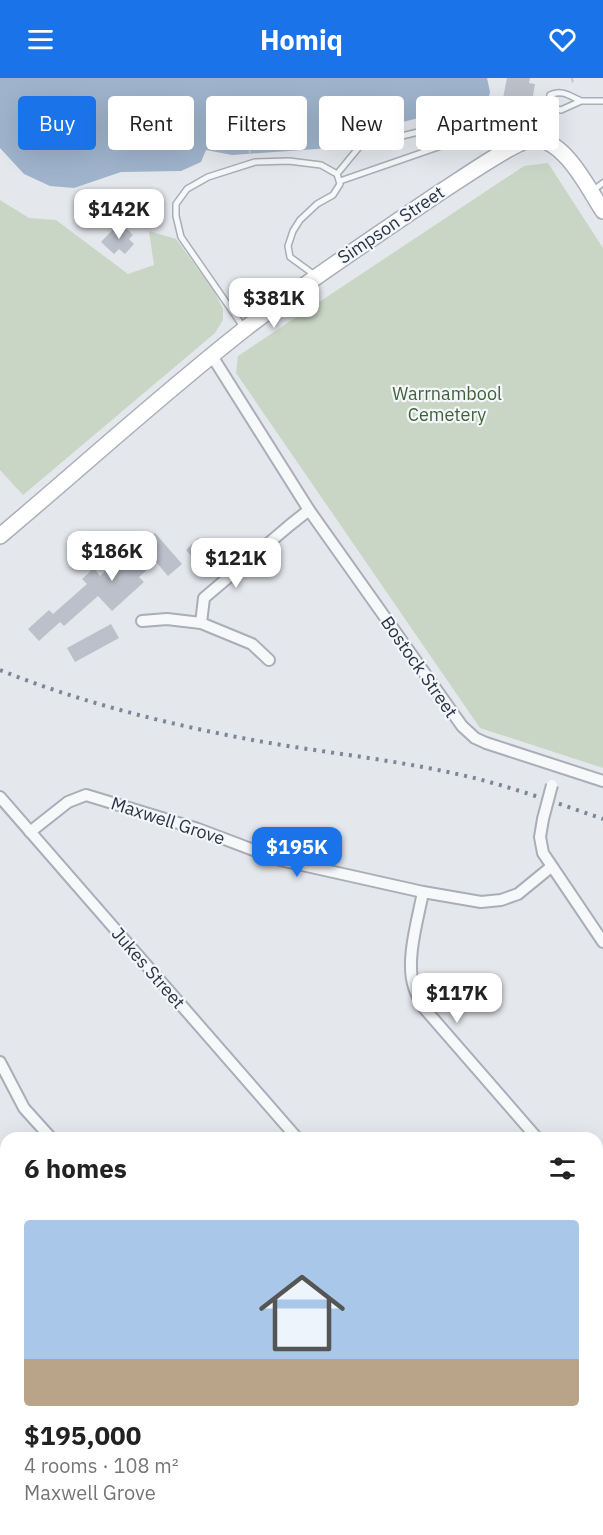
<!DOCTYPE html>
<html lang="en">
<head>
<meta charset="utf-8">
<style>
	body { margin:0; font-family:"IBM Plex Sans",sans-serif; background:#f2f2f2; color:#222; height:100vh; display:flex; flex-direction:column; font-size:22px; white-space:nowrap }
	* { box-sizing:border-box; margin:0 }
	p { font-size:20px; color:#767676 }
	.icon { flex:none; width:33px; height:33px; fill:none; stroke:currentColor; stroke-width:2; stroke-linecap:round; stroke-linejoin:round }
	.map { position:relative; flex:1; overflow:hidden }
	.sheet { position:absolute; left:0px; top:1054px; width:603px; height:404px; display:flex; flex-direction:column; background:#fff; border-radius:18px 18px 0 0; box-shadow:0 6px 24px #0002 }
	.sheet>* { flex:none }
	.banner { position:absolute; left:18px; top:18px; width:567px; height:54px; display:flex; gap:12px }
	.price { position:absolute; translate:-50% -51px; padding:0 14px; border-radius:12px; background:#fff; color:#222; font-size:20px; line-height:39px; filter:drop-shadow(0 2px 3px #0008) }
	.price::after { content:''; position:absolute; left:50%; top:36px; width:18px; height:14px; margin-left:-9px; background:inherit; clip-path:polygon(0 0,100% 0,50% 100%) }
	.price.current { background:#1a73e8; color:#fff }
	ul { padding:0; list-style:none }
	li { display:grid; align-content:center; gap:12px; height:318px; padding:0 24px }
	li+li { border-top:2px solid #e0e0e0 }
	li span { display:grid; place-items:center; height:186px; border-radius:6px; color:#555 }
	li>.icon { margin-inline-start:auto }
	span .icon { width:108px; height:108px; fill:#fffc; stroke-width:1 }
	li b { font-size:26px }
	h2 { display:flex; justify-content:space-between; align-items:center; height:72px; padding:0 24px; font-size:26px }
	.tag { padding:0 21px; border-radius:6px; background:#fff; box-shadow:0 6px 24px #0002; font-size:21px; line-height:54px }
	.tag.current { background:#1a73e8; color:#fff }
	header { display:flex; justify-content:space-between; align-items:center; height:78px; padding:0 24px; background:#1a73e8; color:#fff; font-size:27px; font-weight:700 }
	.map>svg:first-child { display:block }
	.green { fill:#c9d6c5 }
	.water { fill:#9fb4cc }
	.building { fill:#bbc0ca }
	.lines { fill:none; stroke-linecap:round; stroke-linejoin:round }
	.lane-casing { stroke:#a9aeb7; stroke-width:8 }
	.street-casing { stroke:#a9aeb7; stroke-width:14 }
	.secondary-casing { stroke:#a9aeb7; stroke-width:18 }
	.highway-casing { stroke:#8b94a3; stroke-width:22 }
	.path { stroke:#c2c5cb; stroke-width:2; stroke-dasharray:4.5 4.5; stroke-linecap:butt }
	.lane { stroke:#f7f8fa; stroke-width:5 }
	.street { stroke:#f7f8fa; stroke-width:10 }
	.secondary { stroke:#fff; stroke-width:15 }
	.highway { stroke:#fff; stroke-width:20 }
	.rail { stroke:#7d8696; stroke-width:4; stroke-dasharray:3 6; stroke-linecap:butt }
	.street-bridge-casing { stroke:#a9aeb7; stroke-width:14; stroke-linecap:butt }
	.street-bridge { stroke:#f7f8fa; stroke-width:10 }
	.labels { text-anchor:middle; stroke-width:4.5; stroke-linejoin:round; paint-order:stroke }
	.street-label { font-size:18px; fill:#2b3445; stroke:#f4f6f9 }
	.park-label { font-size:18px; fill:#3f6138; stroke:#f4f6f9 }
</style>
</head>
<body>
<header><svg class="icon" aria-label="menu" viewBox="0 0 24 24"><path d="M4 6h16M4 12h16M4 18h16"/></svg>Homiq<svg class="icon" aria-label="heart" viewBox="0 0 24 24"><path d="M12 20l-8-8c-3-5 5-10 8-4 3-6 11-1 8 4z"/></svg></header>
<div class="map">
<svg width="603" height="1457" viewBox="0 0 603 1457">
	<rect width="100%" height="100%" fill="#e4e7ec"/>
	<g class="green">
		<path d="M548,85L603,170V690L480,650L236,295L238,278L524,88Z"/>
		<path d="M0,122L29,140L56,142L128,196L154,187L149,153L176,161L214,213L223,231V242L215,255L23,417L0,392Z"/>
	</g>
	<path class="water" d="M0,0H487L490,14L487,27L471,34L450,30L441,35L433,45L431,37L382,49L330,58V70L232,77L206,72L201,84L181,93L121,94L74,110L50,108L24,96L0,70Z"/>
	<g class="building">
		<path d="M507,0H530L529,5L535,6L531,30L502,25Z"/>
		<path d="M533,30L540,45L478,72L472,57Z"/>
		<path d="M120,144L133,157L129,161L134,166L125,176L119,171L114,176L101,164Z"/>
		<path d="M155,455L182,486L168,498L156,484L139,499L144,504L112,533L98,518L64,548L60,544L39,563L28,551L49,532L53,536L87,506L82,501L94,490L100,498L122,477L116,471L128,459L137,468L147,458L149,461Z"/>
		<path d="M198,460L209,472L196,483L186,472Z"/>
		<path d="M111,546L119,560L75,584L67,570Z"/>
	</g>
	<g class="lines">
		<defs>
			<g id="lane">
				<path d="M581,23C570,18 561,11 550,17L549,24L552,30L561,32L581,23H603"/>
				<path d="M337,96L360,68L431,51L445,53L450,60L444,67L340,103"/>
				<path d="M592,113L603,105"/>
				<path d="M244,250L181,159L176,138V126L187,111L208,99L255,84L289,83L321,87L337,96L340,106L333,117L317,126L300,142L293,153L288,168L290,179L316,198"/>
			</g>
			<g id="street">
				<path d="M212,278L309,432L462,648L475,660L486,665L603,703"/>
				<path d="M142,543L167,541L201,545"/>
				<path d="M269,582L252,566L201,545L204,520L290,447L309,432"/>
				<path d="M0,719L297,1060"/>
				<path d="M543,741L540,759L543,775L603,864"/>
				<path d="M30,754L68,724L86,717L198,751L280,782L423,814L481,824L501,822L518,816L551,789"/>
				<path d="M423,814C418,841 405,883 414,909C416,916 420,923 424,930L537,1060"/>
				<path d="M0,984L24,1030L51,1060"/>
				<path d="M597,1129L603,1136"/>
				<path d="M0,1310L6,1317"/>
				<path d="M597,1410L603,1417"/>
				<path d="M0,1440L6,1443"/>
				<path d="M25,1452L36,1457"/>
				<path d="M210,1452L220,1457"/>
				<path d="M270,1457L276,1452"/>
			</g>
			<path id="secondary" d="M0,458C82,389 162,316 246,250C309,202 374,159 439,115C457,104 516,62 533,61C564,60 588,110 603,133"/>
			<g id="highway">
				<path d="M0,1377L6,1380"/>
				<path d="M0,1408L6,1411"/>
				<path d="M93,1452L104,1457"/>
				<path d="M158,1452L169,1457"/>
			</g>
		</defs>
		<use href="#lane" class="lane-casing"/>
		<use href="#street" class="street-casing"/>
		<use href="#secondary" class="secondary-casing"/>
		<use href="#highway" class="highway-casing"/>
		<g class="path">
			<path d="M572,0L573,6"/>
			<path d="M221,58L271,54"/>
			<path d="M250,76L245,28L271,25"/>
		</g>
		<use href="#lane" class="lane"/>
		<use href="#street" class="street"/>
		<use href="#secondary" class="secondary"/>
		<use href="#highway" class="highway"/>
		<path class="rail" d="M0,592C82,625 171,647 258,663C332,676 409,683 482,702C523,713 563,727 603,741"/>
		<defs>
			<path id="street-bridge" d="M543,741L552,707"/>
		</defs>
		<use href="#street-bridge" class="street-bridge-casing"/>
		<use href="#street-bridge" class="street-bridge"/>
	</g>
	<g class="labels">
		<g class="street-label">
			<text transform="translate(391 147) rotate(-34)" y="6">Simpson Street</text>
			<text transform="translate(419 589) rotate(55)" y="6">Bostock Street</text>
			<text transform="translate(168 743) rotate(18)" y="6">Maxwell Grove</text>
			<text transform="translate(148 890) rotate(49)" y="6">Jukes Street</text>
		</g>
		<g class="park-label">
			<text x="447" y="322">Warrnambool<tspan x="447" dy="21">Cemetery</tspan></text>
		</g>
	</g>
</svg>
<b class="price" style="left:119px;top:162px">$142K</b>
<b class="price" style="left:274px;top:251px">$381K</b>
<b class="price" style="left:112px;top:504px">$186K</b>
<b class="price" style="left:236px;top:511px">$121K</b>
<b class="price current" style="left:297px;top:800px">$195K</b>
<b class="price" style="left:457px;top:946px">$117K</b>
<div class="banner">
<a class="tag current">Buy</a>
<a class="tag">Rent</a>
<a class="tag">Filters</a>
<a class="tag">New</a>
<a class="tag">Apartment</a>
</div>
<section class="sheet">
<h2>6 homes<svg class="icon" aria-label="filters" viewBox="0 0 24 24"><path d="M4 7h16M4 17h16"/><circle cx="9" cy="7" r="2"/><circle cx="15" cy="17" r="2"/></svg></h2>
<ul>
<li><span style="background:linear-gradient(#a9c7e8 75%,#b9a48a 0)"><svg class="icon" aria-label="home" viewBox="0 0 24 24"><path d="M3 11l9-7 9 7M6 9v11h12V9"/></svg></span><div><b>$195,000</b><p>4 rooms · 108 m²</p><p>Maxwell Grove</p></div></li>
</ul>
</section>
</div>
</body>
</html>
